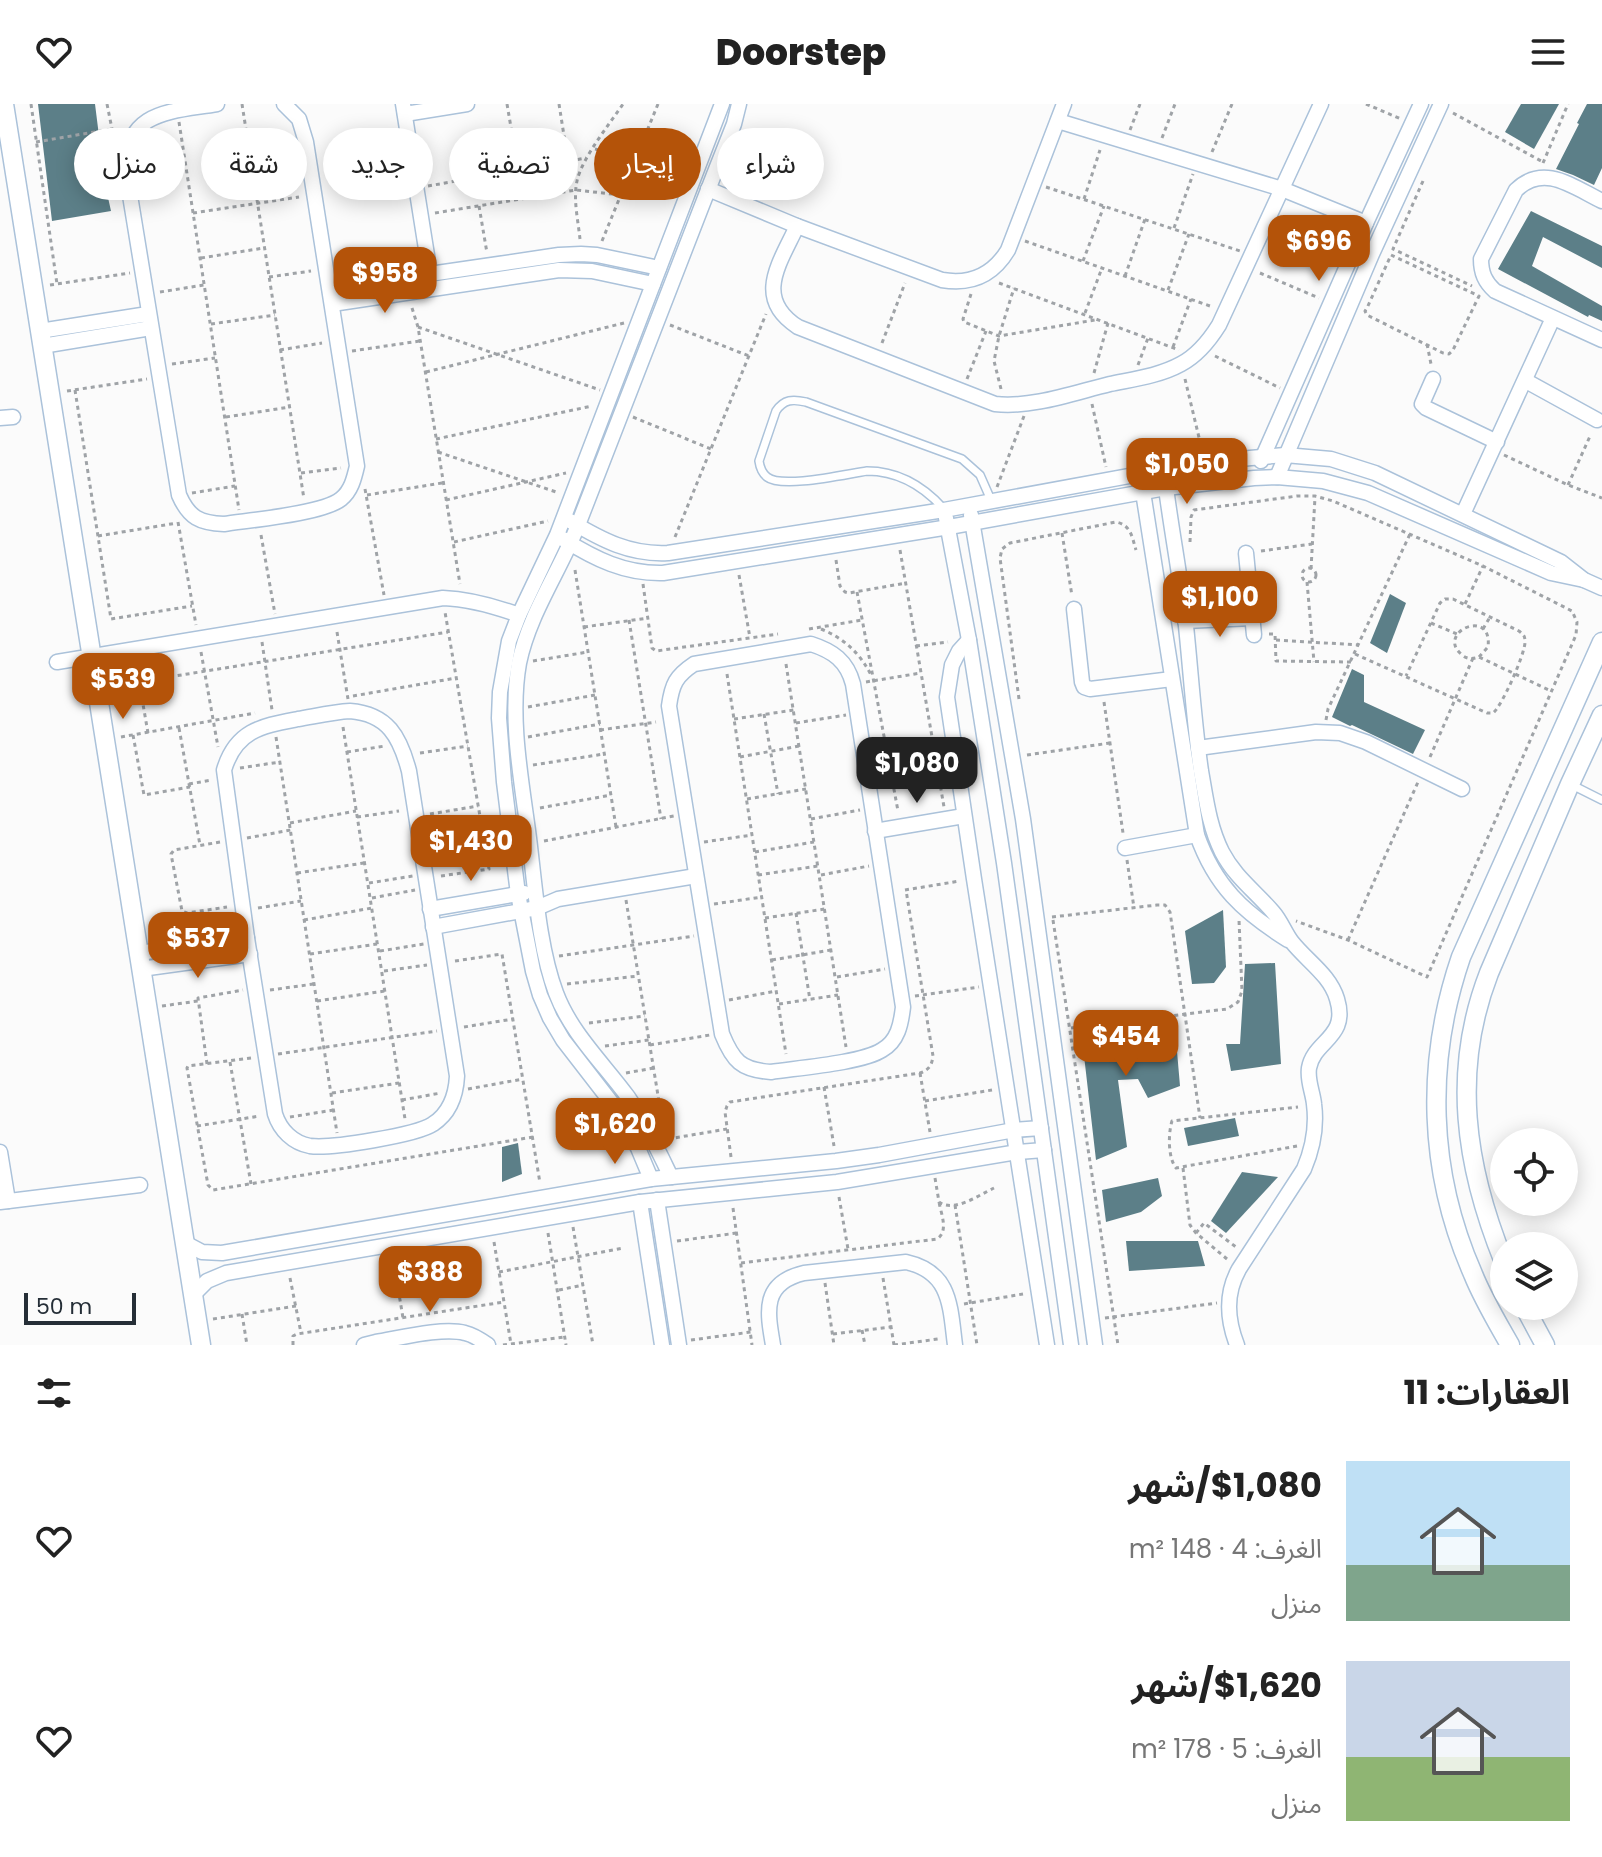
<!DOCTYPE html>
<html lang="ar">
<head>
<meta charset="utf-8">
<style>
	body { margin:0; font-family:Poppins,"Noto Sans Arabic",sans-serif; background:#f6f6f6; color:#222; direction:rtl; height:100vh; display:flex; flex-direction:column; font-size:30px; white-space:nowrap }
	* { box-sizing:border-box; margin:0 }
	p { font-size:26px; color:#767676 }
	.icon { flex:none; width:44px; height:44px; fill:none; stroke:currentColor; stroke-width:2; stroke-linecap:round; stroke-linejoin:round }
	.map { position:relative; height:1241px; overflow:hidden; direction:ltr }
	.side { display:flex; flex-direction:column; background:#fff; flex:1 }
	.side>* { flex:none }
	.hud { position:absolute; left:24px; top:24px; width:800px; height:72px; direction:rtl; display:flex; gap:16px }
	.fabs { position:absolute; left:1490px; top:1024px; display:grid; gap:16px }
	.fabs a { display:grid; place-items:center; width:88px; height:88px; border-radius:50%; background:#fff; box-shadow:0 4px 20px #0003; font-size:40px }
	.scale { position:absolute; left:24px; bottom:20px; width:112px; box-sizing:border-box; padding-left:8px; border:4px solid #252e37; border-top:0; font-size:22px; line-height:28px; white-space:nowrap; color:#252e37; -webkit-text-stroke:6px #fbfbfb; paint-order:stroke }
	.price { position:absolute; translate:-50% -68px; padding:0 18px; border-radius:16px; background:#b45309; color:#fff; font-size:26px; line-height:52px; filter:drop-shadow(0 2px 4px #0008) }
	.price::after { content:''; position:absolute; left:50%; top:48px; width:24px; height:18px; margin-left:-12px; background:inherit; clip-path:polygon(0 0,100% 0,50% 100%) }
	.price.current { background:#222; color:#fff }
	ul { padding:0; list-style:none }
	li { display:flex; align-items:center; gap:24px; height:200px; padding:0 32px }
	li span { display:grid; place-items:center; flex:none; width:224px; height:160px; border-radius:0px; color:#555 }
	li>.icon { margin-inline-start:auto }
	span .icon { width:96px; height:96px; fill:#fffc; stroke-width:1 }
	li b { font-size:34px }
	h2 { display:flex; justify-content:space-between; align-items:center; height:96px; padding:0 32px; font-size:34px }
	.chip { padding:0 28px; border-radius:36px; background:#fff; box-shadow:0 4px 20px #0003; font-size:28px; line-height:72px }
	.chip.current { background:#b45309; color:#fff }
	header { display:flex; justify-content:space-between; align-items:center; height:104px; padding:0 32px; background:#fff; font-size:36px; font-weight:800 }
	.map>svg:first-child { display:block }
	.building { fill:#5c7f88 }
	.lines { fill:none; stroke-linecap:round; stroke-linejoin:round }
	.service-casing { stroke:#abc2da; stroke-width:10 }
	.minor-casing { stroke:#abc2da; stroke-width:17 }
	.tertiary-casing { stroke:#abc2da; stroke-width:21 }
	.path { stroke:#9fa3a7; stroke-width:3; stroke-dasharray:4 4; stroke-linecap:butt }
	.service { stroke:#fff; stroke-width:7 }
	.minor { stroke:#fff; stroke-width:14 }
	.tertiary { stroke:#fff; stroke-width:18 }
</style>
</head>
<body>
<header><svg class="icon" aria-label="menu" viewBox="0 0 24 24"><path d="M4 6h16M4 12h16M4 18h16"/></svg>Doorstep<svg class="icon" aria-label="heart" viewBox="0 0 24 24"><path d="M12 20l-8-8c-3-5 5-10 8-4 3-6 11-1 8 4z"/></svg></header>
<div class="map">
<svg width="1602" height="1241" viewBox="0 0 1602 1241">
	<rect width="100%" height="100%" fill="#fbfbfb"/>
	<g class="building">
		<path d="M38,0H95L105,80L111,107L52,117Z"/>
		<path d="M1521,0H1559L1534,45L1505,28Z"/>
		<path d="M1587,0H1602V64L1594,81L1573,71L1556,65L1579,20L1577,19Z"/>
		<path d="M1531,107L1602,142V164L1543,133L1532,162L1602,202V217L1589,211L1588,213L1498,165Z"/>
		<path d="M1390,490L1406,499L1387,549L1370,539Z"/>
		<path d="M1352,565L1364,571V598L1425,626L1413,650L1352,621L1350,622L1332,613Z"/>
		<path d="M1223,806L1226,863L1214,879L1192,880L1185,827Z"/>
		<path d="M1275,859L1281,960L1231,967L1226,940H1240L1245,860Z"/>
		<path d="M1175,924L1180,982L1148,994L1138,975L1118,976L1127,1043L1096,1056L1082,934Z"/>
		<path d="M1235,1014L1239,1032L1188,1042L1184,1024Z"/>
		<path d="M518,1039L522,1070L502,1078V1043Z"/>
		<path d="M1242,1068L1278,1073L1226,1129L1211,1117Z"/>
		<path d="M1158,1074L1162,1092L1141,1108L1106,1118L1102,1086Z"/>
		<path d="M1126,1137H1198L1205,1162L1129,1167Z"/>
	</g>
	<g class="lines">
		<defs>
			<g id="service">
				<path d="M943,404C923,382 897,367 867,367C846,370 782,385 767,373C762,369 760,364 759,357L776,307C784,295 793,295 806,298L962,355L980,371L991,396"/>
				<path d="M1572,681L1602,696"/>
			</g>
			<g id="minor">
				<path d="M217,0C170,8 125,6 126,67L179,391C189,414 200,419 224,420C250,416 322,410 341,395C351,387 354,375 357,362L306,38L299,15L284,0"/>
				<path d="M403,0L430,170"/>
				<path d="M405,10L467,0"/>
				<path d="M1058,17L1282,85L1366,119"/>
				<path d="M708,85L797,122L942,176C971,181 993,171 1008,146L1064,0"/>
				<path d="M1602,97C1573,83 1544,59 1516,86L1481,155C1481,169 1485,178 1495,187L1602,236"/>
				<path d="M797,122C780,159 753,194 798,223L995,300C1033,304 1073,289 1110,280C1134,275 1159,272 1181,260C1198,251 1209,237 1219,221L1321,0"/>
				<path d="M330,187L430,170L559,151L581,150L597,151L659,164"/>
				<path d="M332,200L559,166L592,167L653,180"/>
				<path d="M40,227L148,210"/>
				<path d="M42,242L151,224"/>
				<path d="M1433,275L1422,300L1426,304L1497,338"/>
				<path d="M1526,277L1597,316"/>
				<path d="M0,314L13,313"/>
				<path d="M1261,357L1366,119L1421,0"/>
				<path d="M1277,373L1372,150L1441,0"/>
				<path d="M1166,384C1172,430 1181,476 1186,522C1191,570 1194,619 1201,667C1206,695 1209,722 1222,748C1235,773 1255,787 1273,808C1281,817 1285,829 1292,838C1307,857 1330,871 1337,895C1349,934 1314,936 1309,964C1307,976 1313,989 1314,1000C1317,1023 1313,1044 1304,1065L1239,1165C1225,1190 1227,1215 1237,1241"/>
				<path d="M1143,388L1197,731C1215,782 1243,808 1288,836"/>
				<path d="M1463,410L1553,214"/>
				<path d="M971,411L1023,715L1095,1241"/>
				<path d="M946,414L969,536L1004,759L1071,1241"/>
				<path d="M570,417C602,436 630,451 668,449L944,406L1205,358L1285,351L1331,355L1375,369L1561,458L1584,476L1602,484"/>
				<path d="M563,435C595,455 625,470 663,469L949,423L1166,384L1254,374L1277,373L1323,377L1368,389L1551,469L1584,476"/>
				<path d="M1246,449L1254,531"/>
				<path d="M1074,505L1082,578L1084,583L1090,585L1172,575"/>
				<path d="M1185,517L1253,514"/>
				<path d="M969,536L959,547L952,561L947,593L974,775L1047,1241"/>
				<path d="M811,540C833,547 847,557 853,580L903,903C901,920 898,937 882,946C862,959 797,964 771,968C741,966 733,957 722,930L669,602C672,580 676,572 694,560Z"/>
				<path d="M57,558L443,494C469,495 494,502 519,511"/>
				<path d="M350,607C388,610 400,633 409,667L457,972C456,991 450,1009 433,1020C417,1031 330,1045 310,1042C293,1039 280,1026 275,1010L247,834L224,666C236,626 262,622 298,615C316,612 333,608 350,607Z"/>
				<path d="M1198,644L1316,628L1340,629L1366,638L1462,685"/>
				<path d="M875,727L964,712"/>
				<path d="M1125,744L1197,731"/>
				<path d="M430,805L524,789"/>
				<path d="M433,823L537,804L558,795L696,772"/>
				<path d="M139,849L247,834"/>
				<path d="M141,865L250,850"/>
				<path d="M0,1048L8,1097"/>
				<path d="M671,1073C658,1046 645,1018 628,993C603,959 571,929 556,889C539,844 535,782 529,734C522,679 509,615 519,559C529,510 560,467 578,421C631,287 681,153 734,20L739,0"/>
				<path d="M651,1075L638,1044L626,1021L611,998L563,936L550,914L540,891L533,867L518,790L504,678L499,614L500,588L509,537L519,511L557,431L722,0"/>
				<path d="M657,1096L679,1241"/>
				<path d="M0,1098L140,1081"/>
				<path d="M640,1098L662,1241"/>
				<path d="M185,1139L202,1148L222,1149L651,1075L836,1057L879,1051L1014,1026L1041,1024"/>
				<path d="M193,1191L207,1177L226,1169L640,1098L837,1078L1018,1048L1044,1046"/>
				<path d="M364,1241L376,1238C400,1234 443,1223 465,1229C474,1231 481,1236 488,1241"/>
				<path d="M773,1241C767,1207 762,1179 804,1169L906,1158C951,1168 950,1202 955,1241"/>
			</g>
			<g id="tertiary">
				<path d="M4,0L201,1241"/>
				<path d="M1504,1158C1465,1062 1451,967 1489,869L1570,680L1602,611"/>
				<path d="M1524,1202L1545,1241"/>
				<path d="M1510,1241C1497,1218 1483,1195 1473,1170C1428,1068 1425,958 1461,853L1602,538"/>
			</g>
		</defs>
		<use href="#service" class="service-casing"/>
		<use href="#minor" class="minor-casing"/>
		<use href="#tertiary" class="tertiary-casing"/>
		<g class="path">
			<path d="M31,0L57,180"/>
			<path d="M107,0L112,25"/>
			<path d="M242,0L304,395"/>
			<path d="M507,0L523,94"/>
			<path d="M559,0L568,57"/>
			<path d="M1366,0L1401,15"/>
			<path d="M1453,9L1543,58"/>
			<path d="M179,18L239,406"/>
			<path d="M1130,26L1140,0"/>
			<path d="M1162,34L1175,0"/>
			<path d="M36,38L112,25L119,28"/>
			<path d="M595,45L636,54L679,70"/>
			<path d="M1212,48L1232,0"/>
			<path d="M1543,59L1568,0"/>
			<path d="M1423,77L1393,145L1472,182"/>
			<path d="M428,82L586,54"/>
			<path d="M1046,83L1240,147"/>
			<path d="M1084,95L1100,46"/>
			<path d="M479,102L487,149"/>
			<path d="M193,109L299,93"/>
			<path d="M435,109L576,86L621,91"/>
			<path d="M1174,124L1193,70"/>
			<path d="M580,135C578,116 573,95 577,77C582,54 609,21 623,0"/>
			<path d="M602,137L658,0"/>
			<path d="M1025,137L1210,202"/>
			<path d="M1391,151L1479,192L1453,246L1449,250L1443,249L1367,211L1365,207L1367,204Z"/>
			<path d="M201,154L264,144"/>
			<path d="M1083,157L1104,102"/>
			<path d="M1260,169L1319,194"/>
			<path d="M1125,172L1145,115"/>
			<path d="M269,173L311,167"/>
			<path d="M999,179L1179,246"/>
			<path d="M50,181L130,169"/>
			<path d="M1168,186L1189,130"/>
			<path d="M160,188L204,181"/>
			<path d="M971,190L963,215L964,218L999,232L1095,216"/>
			<path d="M412,204L418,223L460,480"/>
			<path d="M1085,209L1102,164"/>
			<path d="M211,220L275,211"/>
			<path d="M670,221L749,252"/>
			<path d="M418,223L600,286"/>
			<path d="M882,239L905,179"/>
			<path d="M1427,240L1431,260"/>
			<path d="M1173,243L1191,195"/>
			<path d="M280,246L322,239"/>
			<path d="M352,247L420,237"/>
			<path d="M1215,252L1280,284"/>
			<path d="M172,260L215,254"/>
			<path d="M1138,261L1148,234"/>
			<path d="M426,268L624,219"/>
			<path d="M1094,269L1108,219"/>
			<path d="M967,275L986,227"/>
			<path d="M1185,275L1202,346"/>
			<path d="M1001,285L994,257L999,232L1014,184"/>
			<path d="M75,286L111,515L192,502"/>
			<path d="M67,287L147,275"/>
			<path d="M1092,300L1106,363"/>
			<path d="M226,313L290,303"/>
			<path d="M633,313L711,345"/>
			<path d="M436,335L592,302"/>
			<path d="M438,348L559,389"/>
			<path d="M1504,351L1568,381L1602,394"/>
			<path d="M301,369L341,364"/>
			<path d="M1568,381L1591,330"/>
			<path d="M997,383L1024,312"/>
			<path d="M365,385L384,491"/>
			<path d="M192,389L235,382"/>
			<path d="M367,391L442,379"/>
			<path d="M446,396L566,369"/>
			<path d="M178,418L196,521"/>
			<path d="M1062,429L1072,492"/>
			<path d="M261,431L275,510"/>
			<path d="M98,432L177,419"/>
			<path d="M675,433L766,210"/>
			<path d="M454,438L548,417"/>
			<path d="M1190,438L1191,413L1194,406L1297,392H1315L1333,397L1483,462L1572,507L1577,518L1576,531L1427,873L1348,836L1296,817"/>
			<path d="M900,446L944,703"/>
			<path d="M1261,447L1312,440"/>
			<path d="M836,456L840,482L845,488L849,489L906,479"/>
			<circle cx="1309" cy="471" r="7"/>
			<path d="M1311,465L1315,393"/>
			<path d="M575,466L616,723"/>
			<path d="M739,471L750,534"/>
			<path d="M1307,478L1314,558"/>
			<path d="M643,480L652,544L656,547L778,530"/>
			<path d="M857,488L898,707"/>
			<path d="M1465,500L1483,462"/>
			<path d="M629,516L661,715"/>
			<path d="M1431,519L1457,530"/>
			<path d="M584,523L648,514"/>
			<path d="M809,525L862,516"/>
			<path d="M821,525C844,534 861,550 872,573"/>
			<path d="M1483,525L1490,513"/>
			<path d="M337,528L348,595"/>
			<path d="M1269,530H1275L1276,557L1351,558"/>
			<path d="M1276,536L1359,541"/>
			<path d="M262,538L272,606"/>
			<path d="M916,542L948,538"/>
			<path d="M201,548L218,643"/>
			<path d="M1355,550L1487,609H1493C1502,602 1525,550 1525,538C1525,532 1524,531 1519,527L1453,495H1445L1440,499L1406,572"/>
			<path d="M1479,553L1488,543C1493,503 1436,528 1461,550C1467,556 1473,555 1479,553L1551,587"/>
			<path d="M533,557L588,548"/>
			<path d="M786,560L846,943"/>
			<path d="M727,570L786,950"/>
			<path d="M866,578L921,569"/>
			<path d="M353,592L456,574"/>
			<path d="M1019,595L1000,454L1002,445L1010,439L1116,418C1131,421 1132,433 1136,446"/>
			<path d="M1104,598L1123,729"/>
			<path d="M528,603L595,591"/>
			<path d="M764,610L778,690"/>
			<path d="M734,615L794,606"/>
			<path d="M1326,616L1328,605L1410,430"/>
			<path d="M796,619L846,611"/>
			<path d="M343,623L405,1015"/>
			<path d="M179,624L200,741"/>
			<path d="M600,626L656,618"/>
			<path d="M148,629L140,583L144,577L448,528"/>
			<path d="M133,631L144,691L190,683"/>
			<path d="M121,633L255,609"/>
			<path d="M276,633L337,1029"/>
			<path d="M528,633L600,620"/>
			<path d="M347,648L385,642"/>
			<path d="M420,649L468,642"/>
			<path d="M1027,651L1110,639"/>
			<path d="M740,653L799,642"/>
			<path d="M1430,653L1473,554"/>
			<path d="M533,661L604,650"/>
			<path d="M240,664L280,658"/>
			<path d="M882,678L946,669"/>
			<path d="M189,680L212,676"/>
			<path d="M747,695L806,685"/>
			<path d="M540,704L611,691"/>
			<path d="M430,710L478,702"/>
			<path d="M357,713L399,707"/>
			<path d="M811,715L860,706"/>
			<path d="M290,719L356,707"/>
			<path d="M247,734L291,726"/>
			<path d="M544,737L674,712"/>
			<path d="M220,738L174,746L171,750L182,807L187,809L227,803"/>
			<path d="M704,738L752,731"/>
			<path d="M755,748L814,738"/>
			<path d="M1127,756L1134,804"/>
			<path d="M297,769L364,759"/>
			<path d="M758,771L818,762"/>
			<path d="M821,771L869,762"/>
			<path d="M441,772L489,765L445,508"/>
			<path d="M369,779L413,772"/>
			<path d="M905,786L960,777"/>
			<path d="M372,794L415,786"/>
			<path d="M626,796L663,1022"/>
			<path d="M714,800L762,793"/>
			<path d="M258,804L301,797"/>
			<path d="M796,809L810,896"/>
			<path d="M1052,813L1157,801H1165L1170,808L1200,1014"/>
			<path d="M765,814L825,805"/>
			<path d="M304,816L372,804"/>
			<path d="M1053,816L1118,1241"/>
			<path d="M1348,836L1418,678"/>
			<path d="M380,847L424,840"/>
			<path d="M310,850L377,840"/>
			<path d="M559,852L694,832"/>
			<path d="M772,856L831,846"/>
			<path d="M455,857L502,850L540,1079"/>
			<path d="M384,867L427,861"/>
			<path d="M837,873L885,865"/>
			<path d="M567,880L638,872"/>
			<path d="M270,886L314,880"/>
			<path d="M915,892L979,883"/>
			<path d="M729,896L776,887"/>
			<path d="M317,897L385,887"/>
			<path d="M779,900L838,891"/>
			<path d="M162,902L198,897"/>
			<path d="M589,919L645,912"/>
			<path d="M464,923L513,915"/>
			<path d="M1071,924L1227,905L1238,898L1242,887L1239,816"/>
			<path d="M650,941L710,931"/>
			<path d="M605,942L649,936"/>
			<path d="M278,950L437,927"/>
			<path d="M251,954L188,962L187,964L208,1081L213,1086L533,1033"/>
			<path d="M230,958L251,1080"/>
			<path d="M207,960L198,894L243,886"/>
			<path d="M626,969L654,964"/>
			<path d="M920,969L930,1028"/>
			<path d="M824,983L834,1042"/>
			<path d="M468,985L523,975"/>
			<path d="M332,989L399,979"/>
			<path d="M402,996L441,989"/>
			<path d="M925,997L992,986"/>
			<path d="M290,1013L334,1006"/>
			<path d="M197,1022L260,1012"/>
			<path d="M668,1035L727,1025"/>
			<path d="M1297,1042L1176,1064C1168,1054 1168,1030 1172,1017L1298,1003"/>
			<path d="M731,1053L725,1008L727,1002L730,998L920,969C929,966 932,961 933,952L906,786"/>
			<path d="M1183,1064L1190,1121L1196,1129L1227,1155"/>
			<path d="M935,1074L939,1098C954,1109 979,1091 994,1084"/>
			<path d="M839,1093L848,1145"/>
			<path d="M955,1101L977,1241"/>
			<path d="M733,1104L752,1241"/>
			<path d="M573,1123L593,1241"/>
			<path d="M548,1129L566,1241"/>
			<path d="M1196,1129L1204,1119L1236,1143"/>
			<path d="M677,1137L737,1129"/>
			<path d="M494,1138L511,1240"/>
			<path d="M393,1154L403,1214"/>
			<path d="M741,1159L937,1135C949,1127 941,1110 939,1098"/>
			<path d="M499,1168L623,1144"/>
			<path d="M290,1174L301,1229"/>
			<path d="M883,1174L894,1241"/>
			<path d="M825,1179L834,1241"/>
			<path d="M559,1186L583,1181"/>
			<path d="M964,1200L1023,1190"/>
			<path d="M242,1210L247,1241"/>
			<path d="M1105,1214L1217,1199"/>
			<path d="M213,1215L296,1202"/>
			<path d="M862,1226L865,1241"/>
			<path d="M833,1230L891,1223"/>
			<path d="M691,1236L751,1228"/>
			<path d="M293,1241V1232L297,1230L504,1198"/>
			<path d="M503,1241L565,1233"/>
			<path d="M894,1241L938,1235"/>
		</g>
		<use href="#service" class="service"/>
		<use href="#minor" class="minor"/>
		<use href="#tertiary" class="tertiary"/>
	</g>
</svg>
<div class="fabs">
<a><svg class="icon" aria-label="locate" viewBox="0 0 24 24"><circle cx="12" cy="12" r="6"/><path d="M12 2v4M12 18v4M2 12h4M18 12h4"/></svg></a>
<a><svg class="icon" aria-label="layers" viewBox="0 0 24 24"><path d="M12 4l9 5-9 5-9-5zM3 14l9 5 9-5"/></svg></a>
</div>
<div class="scale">50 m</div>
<b class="price" style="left:1319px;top:179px">$696</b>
<b class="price" style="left:385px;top:211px">$958</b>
<b class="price" style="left:1187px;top:402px">$1,050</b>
<b class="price" style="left:1220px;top:535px">$1,100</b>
<b class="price" style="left:123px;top:617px">$539</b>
<b class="price current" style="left:917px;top:701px">$1,080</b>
<b class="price" style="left:471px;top:779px">$1,430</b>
<b class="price" style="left:198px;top:876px">$537</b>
<b class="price" style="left:1126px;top:974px">$454</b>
<b class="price" style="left:615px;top:1062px">$1,620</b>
<b class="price" style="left:430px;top:1210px">$388</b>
<div class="hud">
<a class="chip">شراء</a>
<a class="chip current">إيجار</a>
<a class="chip">تصفية</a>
<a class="chip">جديد</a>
<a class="chip">شقة</a>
<a class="chip">منزل</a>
</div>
</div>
<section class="side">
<h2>العقارات: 11<svg class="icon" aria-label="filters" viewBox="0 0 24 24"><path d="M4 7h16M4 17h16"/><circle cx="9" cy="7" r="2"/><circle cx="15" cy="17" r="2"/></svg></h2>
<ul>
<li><span style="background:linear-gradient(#bfe0f5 65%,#7fa58c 0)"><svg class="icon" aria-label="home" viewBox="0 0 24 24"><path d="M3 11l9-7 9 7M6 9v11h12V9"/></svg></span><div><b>$1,080/شهر</b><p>الغرف: 4 · 148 m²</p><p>منزل</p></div><svg class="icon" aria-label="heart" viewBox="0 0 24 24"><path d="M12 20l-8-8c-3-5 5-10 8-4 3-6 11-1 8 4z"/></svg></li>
<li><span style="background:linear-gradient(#c9d6e8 60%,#8fb573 0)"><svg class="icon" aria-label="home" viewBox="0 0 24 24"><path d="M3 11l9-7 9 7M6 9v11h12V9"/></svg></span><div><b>$1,620/شهر</b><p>الغرف: 5 · 178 m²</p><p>منزل</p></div><svg class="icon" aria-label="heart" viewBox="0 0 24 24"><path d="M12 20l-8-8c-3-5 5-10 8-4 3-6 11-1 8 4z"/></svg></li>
</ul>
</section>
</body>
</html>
